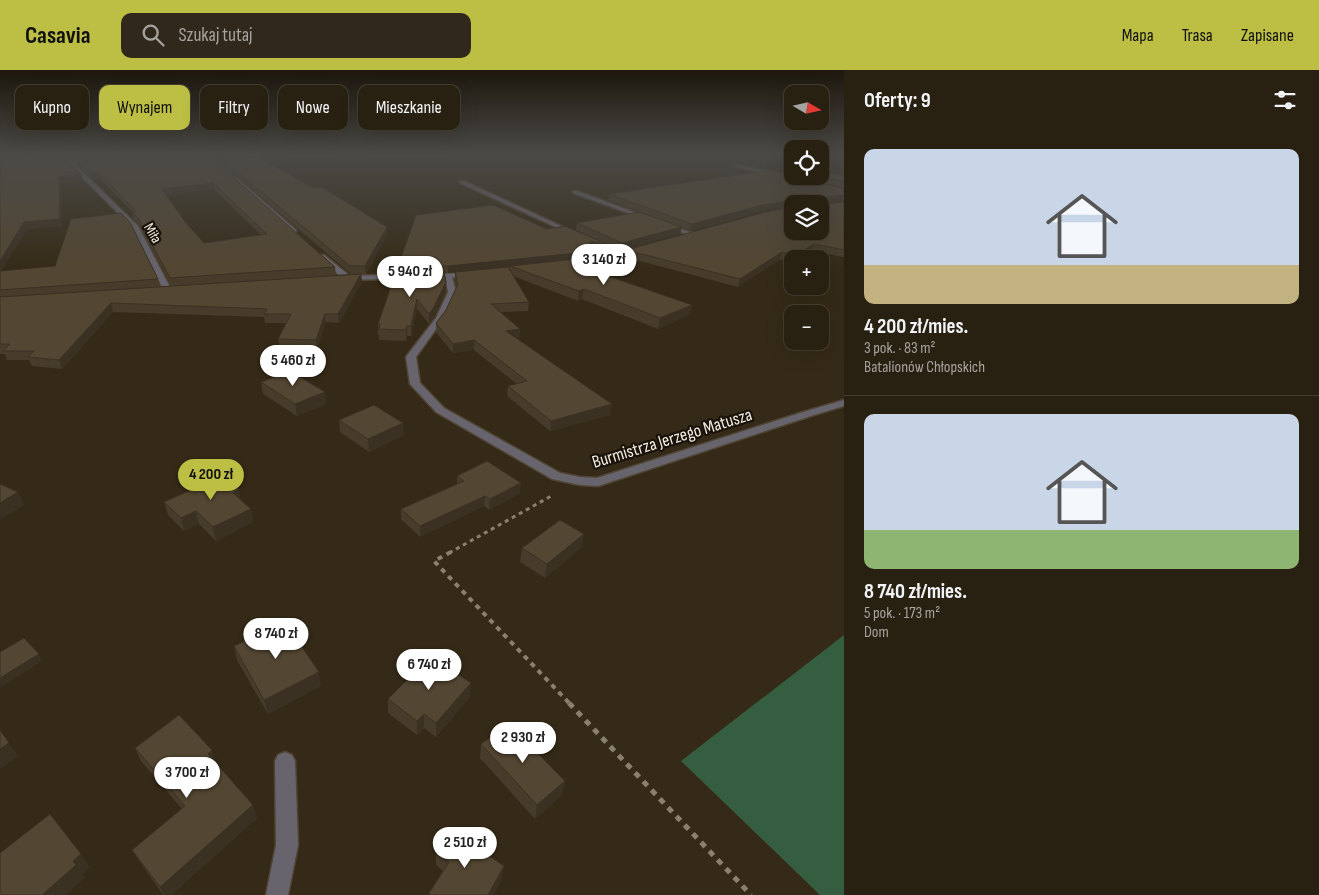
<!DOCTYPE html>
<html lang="pl">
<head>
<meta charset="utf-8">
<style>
	body { margin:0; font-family:"Sofia Sans Condensed",sans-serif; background:#30281a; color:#f1f3f6; height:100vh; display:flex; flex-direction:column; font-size:19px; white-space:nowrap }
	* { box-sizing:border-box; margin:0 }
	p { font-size:16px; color:#a5a39f }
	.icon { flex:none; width:28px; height:28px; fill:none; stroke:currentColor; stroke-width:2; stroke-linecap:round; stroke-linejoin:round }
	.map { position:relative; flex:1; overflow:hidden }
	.side { display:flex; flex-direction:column; background:#282011; width:475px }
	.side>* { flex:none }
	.banner { position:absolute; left:15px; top:15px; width:475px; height:45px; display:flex; gap:10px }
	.needle { width:32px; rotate:99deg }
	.buttons { position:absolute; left:784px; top:15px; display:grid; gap:10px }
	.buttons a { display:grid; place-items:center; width:45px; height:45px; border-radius:10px; background:#282011; box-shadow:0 5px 20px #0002,0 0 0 1px #443e31; font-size:25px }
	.price { position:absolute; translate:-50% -42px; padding:0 11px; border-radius:18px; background:#fff; color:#222; font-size:16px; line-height:32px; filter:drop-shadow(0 1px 2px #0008) }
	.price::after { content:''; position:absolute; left:50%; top:30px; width:15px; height:11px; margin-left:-8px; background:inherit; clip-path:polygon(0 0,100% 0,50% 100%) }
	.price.active { background:#bcbf44; color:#111 }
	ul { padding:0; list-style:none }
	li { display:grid; align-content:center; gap:10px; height:265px; padding:0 20px }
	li+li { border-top:1px solid #443e31 }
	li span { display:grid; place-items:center; height:155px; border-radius:10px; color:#555 }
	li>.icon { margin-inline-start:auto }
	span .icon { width:90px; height:90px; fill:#fffc; stroke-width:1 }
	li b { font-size:21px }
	h2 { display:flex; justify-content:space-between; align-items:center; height:60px; padding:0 20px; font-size:21px }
	.chip { padding:0 18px; border-radius:10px; background:#282011; box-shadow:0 5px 20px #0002,0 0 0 1px #443e31; font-size:18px; line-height:45px }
	.chip.active { background:#bcbf44; color:#111 }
	header { display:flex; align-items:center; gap:30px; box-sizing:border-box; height:70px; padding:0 25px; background:#bcbf44; color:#111 }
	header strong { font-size:24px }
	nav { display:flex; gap:28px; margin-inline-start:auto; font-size:18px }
	.search { width:350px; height:45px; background:#30281a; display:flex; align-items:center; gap:12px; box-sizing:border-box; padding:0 18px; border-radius:10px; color:#a5a39f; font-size:19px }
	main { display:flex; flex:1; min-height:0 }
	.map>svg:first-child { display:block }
	.green { fill:#355d40 }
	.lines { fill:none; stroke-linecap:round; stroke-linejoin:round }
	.lane-casing { stroke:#504533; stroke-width:3 }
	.street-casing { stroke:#504533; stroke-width:3 }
	.path-far2 { stroke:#8a8070; stroke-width:3; stroke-dasharray:4 4; stroke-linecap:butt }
	.path-far1 { stroke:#8a8070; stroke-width:4; stroke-dasharray:5 5; stroke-linecap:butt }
	.path { stroke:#8a8070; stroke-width:5; stroke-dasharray:6 6; stroke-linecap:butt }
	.lane { fill:#67646e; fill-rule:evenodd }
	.street { fill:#67646e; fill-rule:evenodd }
	.wall { fill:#473c2b; fill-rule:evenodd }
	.shaded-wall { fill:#3a3123 }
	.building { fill:#534632; stroke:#3a3123; fill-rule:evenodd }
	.labels { text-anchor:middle; stroke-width:4.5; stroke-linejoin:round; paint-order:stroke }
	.far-street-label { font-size:15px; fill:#f4ece0; stroke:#19130b }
	.street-label { font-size:18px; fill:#f4ece0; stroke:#19130b }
</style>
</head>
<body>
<header>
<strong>Casavia</strong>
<div class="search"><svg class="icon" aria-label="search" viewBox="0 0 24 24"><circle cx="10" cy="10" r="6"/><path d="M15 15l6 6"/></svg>Szukaj tutaj</div>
<nav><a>Mapa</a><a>Trasa</a><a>Zapisane</a></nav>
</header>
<main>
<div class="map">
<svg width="844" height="825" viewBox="0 0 844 825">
	<rect width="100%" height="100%" fill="#352a17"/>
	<path class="green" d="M844,565V825H820L681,691Z"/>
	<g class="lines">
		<defs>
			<g id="lane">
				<path d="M60,85H65L138,156L172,221L171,223L164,221L133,158Z"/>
				<path d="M194,85H199L240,111L296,160V162H292L236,113Z"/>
				<path d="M735,95L781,104L783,105L781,106L737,97Z"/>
				<path d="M460,111H464L576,163L571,164L460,113Z"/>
				<path d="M573,121H577L650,148L645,149L573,123Z"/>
				<path d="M664,154H668L697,165L692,166L664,156Z"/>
				<path d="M596,171L623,183L624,184L619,185L594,174L593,173Z"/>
				<path d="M320,185H324L350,206V210H344L320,187Z"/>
				<path d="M445,205L452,207L456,222L444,248L416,287L420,313L444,338L560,403L580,407L597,408L800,343H808L809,345L808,347L598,416L580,415L552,409L436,342L410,314L406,287L436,248L448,222Z"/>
				<path d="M285,682L292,685L295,691L298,775L288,825H266L276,775L275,691L278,685Z"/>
			</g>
			<g id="street">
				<path d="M640,177L643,179L642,180C626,185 576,203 563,195L589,191Z"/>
				<path d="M470,203L474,205L473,207L345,210L341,208L345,206Z"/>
				<path d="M844,330V336L804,348L799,345L800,343Z"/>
			</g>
		</defs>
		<use href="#lane" class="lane-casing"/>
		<use href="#street" class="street-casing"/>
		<path class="path-far2" d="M449,483L553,425"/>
		<path class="path-far1" d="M451,482L434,491L570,634"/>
		<path class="path" d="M569,633L751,825"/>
		<use href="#lane" class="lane"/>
		<use href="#street" class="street"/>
	</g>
	<g class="wall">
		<path d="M0,85L81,104L82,110L61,113L62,156L27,159L1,201L158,209L160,216H171L140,155L133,149L132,142L100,108L92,109L68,85H198L335,197L336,205L351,204L241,110L202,85H253L387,164L366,204H361L362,212L339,253L326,252L317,279L280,278L278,269L286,253H265L264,247L113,242L62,299L32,296L29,290H7L5,284H0ZM214,119L261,165L204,173L186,153L166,125Z"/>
		<path d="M792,96V105L784,102L785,97Z"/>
		<path d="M798,106H844V118Z"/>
		<path d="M844,119V131V130L822,133L844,132V187L812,181L798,189H792V192L780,189L738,217L625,187L626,180L820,134H792L761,141L691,161L681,157L680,164L620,180L611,176L610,183L590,178L586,189L585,190L584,197L692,235L689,245L658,259L582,229L578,231L513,206L529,232L528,241L501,242L520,259L519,268H517L610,345L550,361L507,326L508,316L517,314L474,280L453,283L436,262V253L446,240L456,218L455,210V202L445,203L446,222L434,247L429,254L417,239L411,266H407L406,271L379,270V265H378V254L398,202V196L547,159L607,174L576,160L577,153L646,144L608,130L609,124Z"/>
		<path d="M261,312L325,322L326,334L297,346L263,324Z"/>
		<path d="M339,350L404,365L369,382L340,362Z"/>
		<path d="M457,406L520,423L489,440L484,436L420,467L401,449V439L457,414Z"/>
		<path d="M241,431L251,439L253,452L216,471L199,454L184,461L168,445L164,432Z"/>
		<path d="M582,477L545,508L520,492L522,478Z"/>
		<path d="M234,576L321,616L268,644L237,590Z"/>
		<path d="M408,592L470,627L436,667L424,658L417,665L388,643V629L408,609Z"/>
		<path d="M481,674L565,711L562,725L535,749L480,688Z"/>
		<path d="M135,678L216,694L257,748L171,825H163L140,792L132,780L182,739L141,691Z"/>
		<path d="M436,783L502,809L493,825H429V823L443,801L436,795Z"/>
	</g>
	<g class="shaded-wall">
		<path d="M98,102L100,108L92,109L91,103Z"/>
		<path d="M81,104L82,110L61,113L62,156L27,159L0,203V191L24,152L59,107Z"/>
		<path d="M213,113L214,119L163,126L162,119Z"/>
		<path d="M844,125V130L818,134L820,128Z"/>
		<path d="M795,130L794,134H792V136L761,141L691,161L692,154L762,135Z"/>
		<path d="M387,157V164L366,204L365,196Z"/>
		<path d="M682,157L680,164L620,180L622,173Z"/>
		<path d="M591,171L590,178L586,189L585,190L584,197L510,196V197L448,203V196Z"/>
		<path d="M814,174L812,181L798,189H794L795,185Z"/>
		<path d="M782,182L780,189L738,217L740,209Z"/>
		<path d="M361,204L362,212L339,253L338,244Z"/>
		<path d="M446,212V222L434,247L429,254V244Z"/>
		<path d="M584,219L582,229L578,231L579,221Z"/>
		<path d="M417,229V239L411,266V256Z"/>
		<path d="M111,233L113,242L62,299L59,290Z"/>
		<path d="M692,235L689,245L658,259L660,248Z"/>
		<path d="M325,244L326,252L317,279L316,270Z"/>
		<path d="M407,256V266L406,271V260Z"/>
		<path d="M520,259L519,268L506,270V261Z"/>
		<path d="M474,270V280L453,283V274Z"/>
		<path d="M325,322L326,334L297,346L295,334Z"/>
		<path d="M612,334L610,345L550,361L551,351Z"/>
		<path d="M403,353L404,365L369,382L368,369Z"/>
		<path d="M521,413L520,423L489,440L490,429Z"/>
		<path d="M239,420L242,433L233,423Z"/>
		<path d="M18,422L24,435L0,450V433Z"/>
		<path d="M485,426L484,436L420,467V456Z"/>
		<path d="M251,439L253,452L216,471L213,457Z"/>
		<path d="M196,441L199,454L184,461L181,448Z"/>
		<path d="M584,464L582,477L545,508L547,494Z"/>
		<path d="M39,584L42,591L0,618V608Z"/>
		<path d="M319,602L321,616L268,644L264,630Z"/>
		<path d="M471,613L470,627L436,667V653Z"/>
		<path d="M424,644V658L417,665V651Z"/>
		<path d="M9,673L18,686L0,699V679Z"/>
		<path d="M212,680L217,694L208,684Z"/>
		<path d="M565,711L562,725L535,749L537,735Z"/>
		<path d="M253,735L257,748L171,825H164L160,817Z"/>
		<path d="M81,784L90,797L82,804L73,791Z"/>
		<path d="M76,795L85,808L66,825H42Z"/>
		<path d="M504,796L502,809L493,825H488Z"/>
	</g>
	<g class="building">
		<path d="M0,85H61L81,104L59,107L60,149L24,152L0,191Z"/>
		<path d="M72,85H198L234,108L335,197L170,208L138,148L132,142L136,141L98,102L91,103ZM213,113L267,164L204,173L186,153L162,119Z"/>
		<path d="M210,85H253L314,118L322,117L387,157L365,196H350L240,104Z"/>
		<path d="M792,96V99L785,97Z"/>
		<path d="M771,100L792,105V106H796L844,119V125L820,128L822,134L844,132V180L814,174L795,185L782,182L740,209L626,180L766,142L792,137V161H820V134H795V130L762,135L692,154L609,124Z"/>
		<path d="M820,100L844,106V112L820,106Z"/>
		<path d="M493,135L547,159L565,156L611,176L591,171L587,182L448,196H398L416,145Z"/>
		<path d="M639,142L682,157L622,173L577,153Z"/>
		<path d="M121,143L130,152L158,209L0,220V201L55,196L71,149Z"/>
		<path d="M585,188L582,197L692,235L660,248L584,219L579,221L510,196Z"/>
		<path d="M508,197L529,232L491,234L520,259L506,261L612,334L551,351L508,316L527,311L474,270L453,274L436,253L446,240L458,214L455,202Z"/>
		<path d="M396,202H444L446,212L434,237L429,244L417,229L411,256H407L406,260L379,259L380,254H378Z"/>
		<path d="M361,204L338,244H325L316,270L278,269L291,244H264L267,239L111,233L59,290L28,287L34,281H3L10,274H0V227Z"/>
		<path d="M290,301L325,322L295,334L261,312Z"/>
		<path d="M374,335L403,353L368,369L339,350Z"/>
		<path d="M487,391L521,413L490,429L485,426L420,456L401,439L464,411L457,406Z"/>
		<path d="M231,402L239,420L233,423L251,439L213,457L196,441L181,448L164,432Z"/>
		<path d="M0,414L18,422L0,433Z"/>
		<path d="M560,450L584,464L547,494L522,478Z"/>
		<path d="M285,552L319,602L264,630L234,576Z"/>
		<path d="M24,568L39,584L0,608V582Z"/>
		<path d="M408,592H426L437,600L442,594L471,613L436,653L424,644L417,651L388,629L411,606Z"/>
		<path d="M179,645L212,680L208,684L253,735L160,817L132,780L185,736L135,678Z"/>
		<path d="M509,654L565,711L537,735L481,674Z"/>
		<path d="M0,660L9,673L0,679Z"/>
		<path d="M50,744L81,784L73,791L76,795L42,825H0V783Z"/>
		<path d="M451,760L504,796L488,825H431L429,823L449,792L436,783Z"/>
	</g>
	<linearGradient id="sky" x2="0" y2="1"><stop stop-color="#1d170d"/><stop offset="0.42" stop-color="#4b4a47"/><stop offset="1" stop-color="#4b4a47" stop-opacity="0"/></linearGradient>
	<rect width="844" height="200" fill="url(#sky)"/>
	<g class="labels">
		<g class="far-street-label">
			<text transform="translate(153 163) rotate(60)" y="5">Miła</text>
		</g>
		<g class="street-label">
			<text transform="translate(672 368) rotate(-17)" y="6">Burmistrza Jerzego Matusza</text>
		</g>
	</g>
</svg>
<div class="buttons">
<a><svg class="needle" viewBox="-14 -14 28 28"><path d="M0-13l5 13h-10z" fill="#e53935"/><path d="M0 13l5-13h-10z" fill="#a5a39f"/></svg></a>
<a><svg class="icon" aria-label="locate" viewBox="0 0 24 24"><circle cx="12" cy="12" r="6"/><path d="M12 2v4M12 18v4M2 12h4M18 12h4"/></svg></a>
<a><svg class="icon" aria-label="layers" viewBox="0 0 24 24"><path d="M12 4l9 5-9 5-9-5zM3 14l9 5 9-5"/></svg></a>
<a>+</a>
<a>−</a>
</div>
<b class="price" style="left:604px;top:216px">3 140 zł</b>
<b class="price" style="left:410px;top:228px">5 940 zł</b>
<b class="price" style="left:293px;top:317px">5 460 zł</b>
<b class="price active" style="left:211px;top:431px">4 200 zł</b>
<b class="price" style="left:276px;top:590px">8 740 zł</b>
<b class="price" style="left:429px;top:621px">6 740 zł</b>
<b class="price" style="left:523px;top:694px">2 930 zł</b>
<b class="price" style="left:187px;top:729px">3 700 zł</b>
<b class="price" style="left:465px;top:799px">2 510 zł</b>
<div class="banner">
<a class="chip">Kupno</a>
<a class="chip active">Wynajem</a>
<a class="chip">Filtry</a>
<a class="chip">Nowe</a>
<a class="chip">Mieszkanie</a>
</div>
</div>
<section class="side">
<h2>Oferty: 9<svg class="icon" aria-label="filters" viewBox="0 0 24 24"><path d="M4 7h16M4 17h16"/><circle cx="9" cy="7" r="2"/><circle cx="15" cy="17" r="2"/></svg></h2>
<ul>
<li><span style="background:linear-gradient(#c9d6e8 75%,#c2b280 0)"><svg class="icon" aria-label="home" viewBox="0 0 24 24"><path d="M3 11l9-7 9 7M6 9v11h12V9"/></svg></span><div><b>4 200 zł/mies.</b><p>3 pok. · 83 m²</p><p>Batalionów Chłopskich</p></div></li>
<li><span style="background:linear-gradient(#c9d6e8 75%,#8fb573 0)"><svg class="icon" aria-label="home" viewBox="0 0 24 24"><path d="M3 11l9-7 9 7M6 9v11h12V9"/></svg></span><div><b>8 740 zł/mies.</b><p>5 pok. · 173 m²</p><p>Dom</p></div></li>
</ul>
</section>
</main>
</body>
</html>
